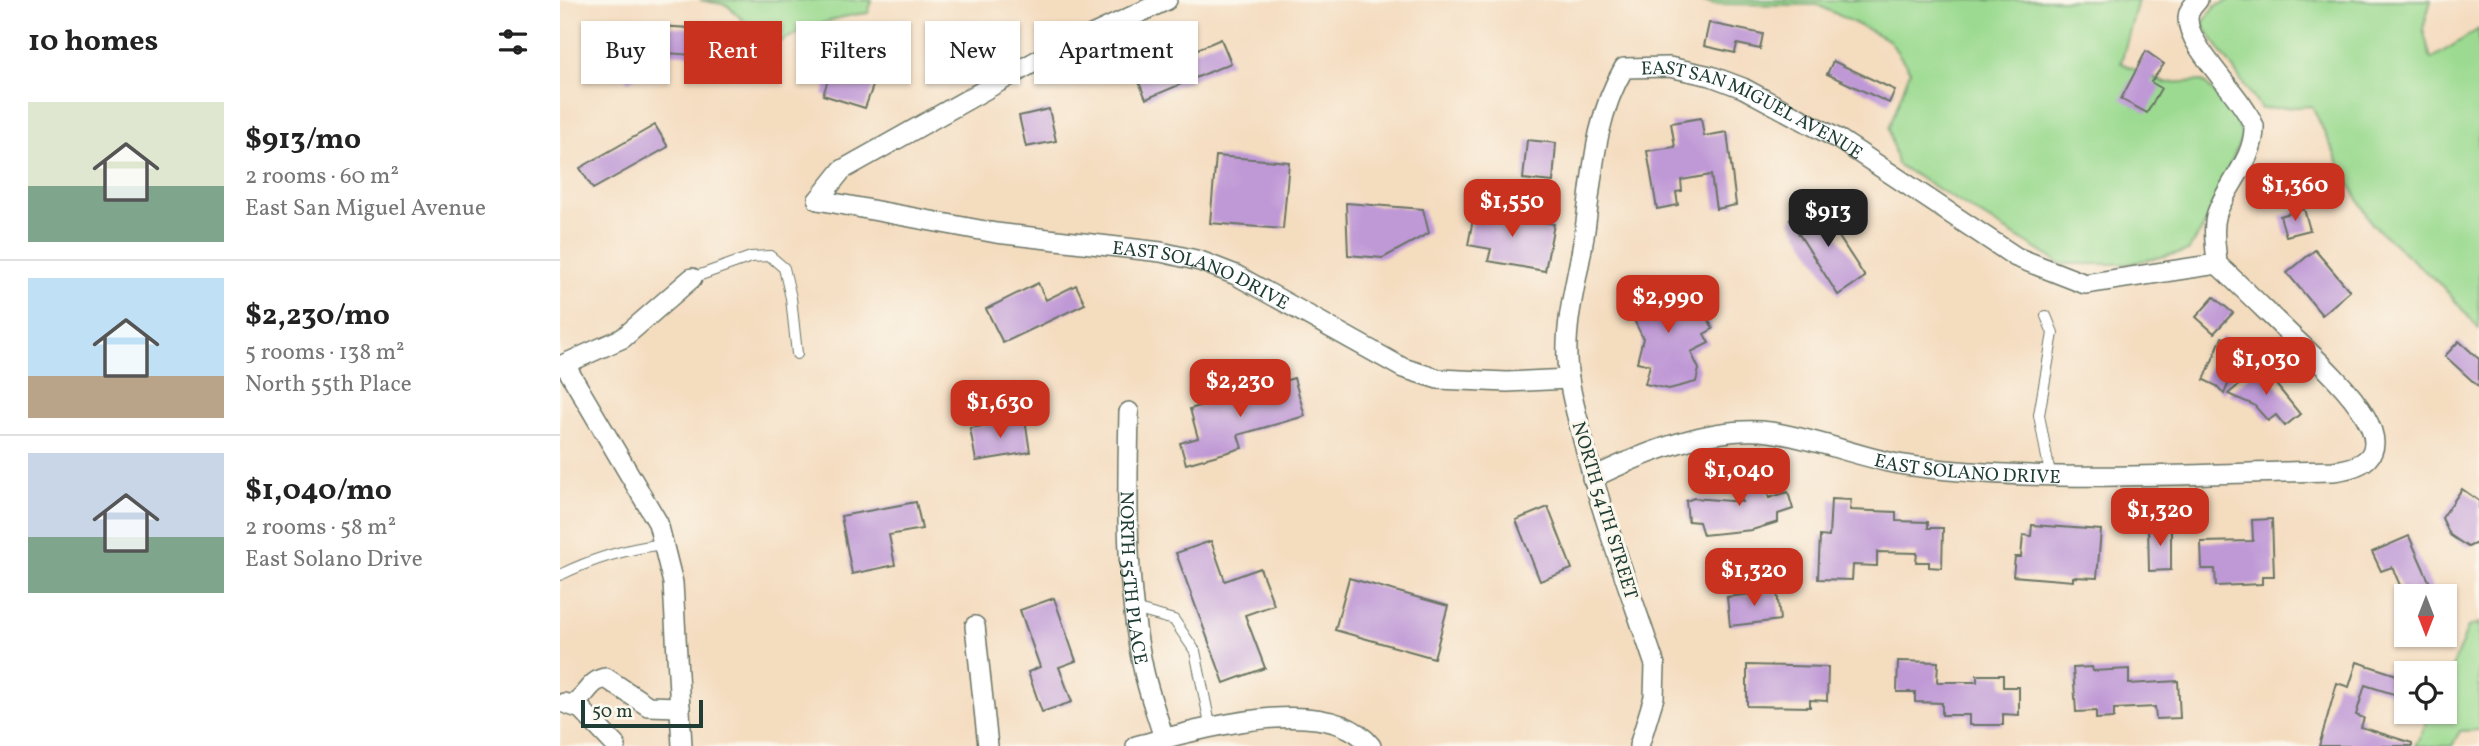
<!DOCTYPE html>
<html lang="en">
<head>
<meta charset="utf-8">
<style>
	body { margin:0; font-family:Vollkorn,serif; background:#f2f2f2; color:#222; height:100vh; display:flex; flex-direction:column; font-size:26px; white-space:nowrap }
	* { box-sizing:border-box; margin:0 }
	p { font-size:23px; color:#767676 }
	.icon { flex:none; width:38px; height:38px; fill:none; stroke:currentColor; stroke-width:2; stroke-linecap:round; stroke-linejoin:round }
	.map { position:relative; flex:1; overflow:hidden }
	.side { display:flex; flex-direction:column; background:#fff; width:560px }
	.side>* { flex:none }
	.banner { position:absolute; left:21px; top:21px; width:665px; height:63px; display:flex; gap:14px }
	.needle { width:46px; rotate:180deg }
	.tools { position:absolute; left:1834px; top:584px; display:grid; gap:14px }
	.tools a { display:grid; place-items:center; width:63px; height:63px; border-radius:0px; background:#fff; box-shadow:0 2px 5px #0004; font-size:35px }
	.scale { position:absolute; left:21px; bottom:18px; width:122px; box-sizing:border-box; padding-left:7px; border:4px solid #1f3d34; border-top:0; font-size:19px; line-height:24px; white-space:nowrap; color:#1f3d34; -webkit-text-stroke:5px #fbf7ec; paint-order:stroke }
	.price { position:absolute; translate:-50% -60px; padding:0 16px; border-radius:14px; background:#c8321e; color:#fff; font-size:23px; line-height:46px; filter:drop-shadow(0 2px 4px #0008) }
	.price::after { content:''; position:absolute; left:50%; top:42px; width:21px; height:16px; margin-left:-10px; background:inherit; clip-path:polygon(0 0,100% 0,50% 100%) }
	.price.active { background:#222; color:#fff }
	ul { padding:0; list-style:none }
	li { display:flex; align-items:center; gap:21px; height:175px; padding:0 28px }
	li+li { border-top:2px solid #e0e0e0 }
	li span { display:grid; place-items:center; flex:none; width:196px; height:140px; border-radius:0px; color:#555 }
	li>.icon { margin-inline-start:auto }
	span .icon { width:84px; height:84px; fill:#fffc; stroke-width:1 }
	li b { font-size:30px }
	h2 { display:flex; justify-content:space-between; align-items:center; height:84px; padding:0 28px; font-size:30px }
	.chip { padding:0 24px; border-radius:0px; background:#fff; box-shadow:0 2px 5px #0004; font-size:24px; line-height:63px }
	.chip.active { background:#c8321e; color:#fff }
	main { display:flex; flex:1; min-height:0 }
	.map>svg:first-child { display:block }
	.green { fill:#9bda90; stroke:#5d8c62; stroke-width:2 }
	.building { fill:#bf99d6 }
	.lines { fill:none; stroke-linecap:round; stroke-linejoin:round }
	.lane-casing { stroke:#6a7565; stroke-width:12 }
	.street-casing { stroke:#6a7565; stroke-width:22 }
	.lane { stroke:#fff; stroke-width:10 }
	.street { stroke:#fff; stroke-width:19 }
	.labels { text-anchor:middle; stroke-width:6; stroke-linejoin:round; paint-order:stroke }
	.street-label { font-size:19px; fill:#1f3d34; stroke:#fbf7ec }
</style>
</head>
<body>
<main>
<section class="side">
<h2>10 homes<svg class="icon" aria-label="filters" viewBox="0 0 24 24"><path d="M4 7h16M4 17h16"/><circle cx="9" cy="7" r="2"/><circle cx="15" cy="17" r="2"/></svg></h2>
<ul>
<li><span style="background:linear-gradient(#dfe7d0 60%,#7fa58c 0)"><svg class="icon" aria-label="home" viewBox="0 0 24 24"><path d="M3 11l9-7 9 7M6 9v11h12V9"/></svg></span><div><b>$913/mo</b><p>2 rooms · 60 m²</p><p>East San Miguel Avenue</p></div></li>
<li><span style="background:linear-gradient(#bfe0f5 70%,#b9a48a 0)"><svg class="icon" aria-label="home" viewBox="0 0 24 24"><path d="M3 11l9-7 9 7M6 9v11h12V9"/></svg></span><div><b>$2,230/mo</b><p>5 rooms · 138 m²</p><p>North 55th Place</p></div></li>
<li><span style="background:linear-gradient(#c9d6e8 60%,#7fa58c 0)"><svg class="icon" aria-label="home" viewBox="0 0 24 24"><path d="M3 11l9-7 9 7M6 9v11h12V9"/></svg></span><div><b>$1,040/mo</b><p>2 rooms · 58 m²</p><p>East Solano Drive</p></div></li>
</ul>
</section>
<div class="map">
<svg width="1919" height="746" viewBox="0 0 1919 746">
	<rect width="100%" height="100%" fill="#fbf7ec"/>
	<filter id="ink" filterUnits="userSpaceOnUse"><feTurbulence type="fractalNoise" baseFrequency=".0143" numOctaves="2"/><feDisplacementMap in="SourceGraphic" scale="14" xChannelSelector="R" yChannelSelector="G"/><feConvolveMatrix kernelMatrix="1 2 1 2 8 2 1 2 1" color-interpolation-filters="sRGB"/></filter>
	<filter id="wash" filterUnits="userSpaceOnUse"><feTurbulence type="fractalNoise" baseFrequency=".00686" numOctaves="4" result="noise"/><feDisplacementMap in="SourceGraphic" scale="28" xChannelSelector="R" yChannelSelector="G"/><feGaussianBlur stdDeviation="1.57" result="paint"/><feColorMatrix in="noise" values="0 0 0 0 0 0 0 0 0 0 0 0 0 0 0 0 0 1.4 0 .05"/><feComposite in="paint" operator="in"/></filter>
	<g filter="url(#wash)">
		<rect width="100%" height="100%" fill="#f4dcbf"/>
		<g class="green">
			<path d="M140,0H312L308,13C263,17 227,38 187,59L189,26L167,5Z"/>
			<path d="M1135,0H1578L1561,63L1605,83L1643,81L1668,107L1683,134L1645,225L1628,251L1567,264H1501L1337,164L1329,128L1350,71L1329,40L1258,5L1154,4Z"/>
			<path d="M1671,0H1871L1863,29L1871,59L1919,29V329L1884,288L1812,224L1786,178L1752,106L1701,109L1642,24L1655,6Z"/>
			<path d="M1919,623V730L1900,731L1892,746H1855L1872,712H1885V686L1908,627Z"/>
		</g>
		<g id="blocks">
			<g class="building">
				<path d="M1149,23L1203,34L1200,49L1177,44L1175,53L1144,46Z"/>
				<path d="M84,25L175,31L173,58L107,53L68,82L52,56L83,37Z"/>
				<path d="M283,34L302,41L294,65L318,72L305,108L263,95Z"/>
				<path d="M661,39L671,63L586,99L576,75Z"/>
				<path d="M1586,51L1604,64L1591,82L1601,88L1587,113L1561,99Z"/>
				<path d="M1273,61L1335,90L1329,103L1267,74Z"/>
				<path d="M489,109L496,141L466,147L459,116Z"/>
				<path d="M1141,118L1144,136L1167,132L1176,205L1156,209L1151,175L1121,180L1122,191L1116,192L1118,205L1097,209L1087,151L1115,147L1111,123Z"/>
				<path d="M95,125L108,147L33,189L20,168Z"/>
				<path d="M967,140L996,143L993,182L963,179Z"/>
				<path d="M656,156L729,162L723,229L650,223Z"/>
				<path d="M786,203L863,209L869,233L823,258L788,255Z"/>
				<path d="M1257,203L1305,277L1278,295L1230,220Z"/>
				<path d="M915,209L994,224L985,271L928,261L931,249L908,245Z"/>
				<path d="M1744,209L1750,230L1726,236L1720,216Z"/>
				<path d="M1755,250L1790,291L1762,315L1727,273Z"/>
				<path d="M1079,279L1109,286L1121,312L1141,303L1153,329L1144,334L1149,343L1131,352L1139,369L1136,382L1109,389L1085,384L1090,365L1077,362L1083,338L1068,308L1072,291L1077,288Z"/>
				<path d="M478,283L486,300L516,285L525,304L443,343L426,309Z"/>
				<path d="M1654,297L1673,313L1654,333L1636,317Z"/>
				<path d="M1662,337L1684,347L1664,394L1657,386L1644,380Z"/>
				<path d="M1899,341L1919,359V387L1885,356Z"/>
				<path d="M1701,366L1740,414L1725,426L1716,415L1708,421L1694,405L1668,394Z"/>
				<path d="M734,378L745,416L678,435L682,448L626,464L620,443L638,438L630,409Z"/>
				<path d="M465,419L470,452L416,461L410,428Z"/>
				<path d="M1190,468L1195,484L1205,485L1209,498L1228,492L1233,509L1218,514V522L1192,530L1143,535L1139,522L1128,521L1126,501L1134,498L1182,502L1173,473Z"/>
				<path d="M1902,489L1919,501V542L1908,547L1890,535L1882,518Z"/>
				<path d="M1271,499L1291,500L1290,510L1336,512V521L1368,522V528H1383L1382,568L1369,567V562H1356L1357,553L1317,552V566L1293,565L1292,580L1258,579L1260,536L1269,537Z"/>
				<path d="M356,502L362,529L329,535L335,565L292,574L281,516Z"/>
				<path d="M988,507L1012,569L980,581L956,520Z"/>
				<path d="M1712,519L1714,576H1702V584L1656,586L1655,569H1642L1641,542L1693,541L1692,520Z"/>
				<path d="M1472,525L1541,530L1537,578L1513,577V581L1453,576L1455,557H1461L1463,535L1471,536Z"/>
				<path d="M1588,525H1611V570L1589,571Z"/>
				<path d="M1849,536L1876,597H1856L1852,588L1843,592L1832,567L1821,571L1812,552Z"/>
				<path d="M651,541L665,581L700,568L714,605L685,615L705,668L664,683L616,553Z"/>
				<path d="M789,578L888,606L874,658L775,630Z"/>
				<path d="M1217,591L1220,620L1170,626L1167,597Z"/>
				<path d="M494,598L516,661L499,667L512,702L482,712L468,672L480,667L460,610Z"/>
				<path d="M1338,661L1378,662L1377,682H1417V675H1443V687H1459V715L1443,714V725H1409V715H1382V703L1355,702V692H1337Z"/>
				<path d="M1797,662L1846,678V698L1805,685L1796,715L1804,718L1801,727L1852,743V746H1759L1777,683L1789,687Z"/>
				<path d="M1187,665L1268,667L1267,701L1250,700V707L1187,706Z"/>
				<path d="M1532,667L1533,671L1569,669V684L1618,681L1620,718L1596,719L1595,707L1554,709V718L1536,719V711L1516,712L1513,668Z"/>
			</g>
		</g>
	</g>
	<g filter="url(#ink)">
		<use href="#blocks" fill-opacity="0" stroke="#6a7565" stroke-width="2"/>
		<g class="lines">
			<defs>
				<g id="lane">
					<path d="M132,278L191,257L210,256L224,268L231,298L237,354"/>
					<path d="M1486,316L1493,333L1479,415L1490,474"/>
					<path d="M0,575C34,558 65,549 103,544"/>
					<path d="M574,609L614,620L635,651L651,729"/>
				</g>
				<g id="street">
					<path id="s1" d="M258,200L436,233L601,252L640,261L676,275L843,368L878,379L947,382L1009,379"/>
					<path d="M258,200L282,170L478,60L607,0"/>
					<path d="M5,365L98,523L113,583L122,746"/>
					<path d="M0,366L63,338L132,278"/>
					<path id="s2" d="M569,412C567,499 565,587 584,672C589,695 598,717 604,739"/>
					<path id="s3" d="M1032,478C1081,454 1154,424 1210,432C1251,438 1292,454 1333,463C1359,468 1386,470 1412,472C1531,481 1653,473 1773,471C1874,460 1760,363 1731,335C1706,311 1682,287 1657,264"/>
					<path d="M415,626L428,746"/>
					<path d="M4,703L21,709L56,746"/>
					<path d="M12,704C26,698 29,680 46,678L88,706L120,707"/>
					<path d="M576,746C635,731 767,690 811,746"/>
					<path id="s4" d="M1079,746L1094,697L1095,665C1069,588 1040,511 1021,432C1015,408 1008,384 1007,359C1005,312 1021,268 1026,222C1033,169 1036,115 1064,68L1109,67L1151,76L1183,88L1280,140L1456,257L1525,284L1657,264C1656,247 1652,229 1657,213C1667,184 1695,159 1694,126C1681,94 1628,48 1628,19C1628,10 1633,6 1638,0"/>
				</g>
			</defs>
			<use href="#lane" class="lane-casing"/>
			<use href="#street" class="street-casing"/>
			<use href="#lane" class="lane"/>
			<use href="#street" class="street"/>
		</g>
	</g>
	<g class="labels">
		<g class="street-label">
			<text dy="7" stroke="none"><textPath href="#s4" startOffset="838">EAST SAN MIGUEL AVENUE</textPath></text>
			<text dy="7" stroke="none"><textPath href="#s1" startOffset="392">EAST SOLANO DRIVE</textPath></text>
			<text dy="7" stroke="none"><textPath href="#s3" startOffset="388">EAST SOLANO DRIVE</textPath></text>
			<text transform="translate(1046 510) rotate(73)" y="7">NORTH 54TH STREET</text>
			<text dy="7" stroke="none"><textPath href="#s2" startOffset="166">NORTH 55TH PLACE</textPath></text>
		</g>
	</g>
</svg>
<div class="tools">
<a><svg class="needle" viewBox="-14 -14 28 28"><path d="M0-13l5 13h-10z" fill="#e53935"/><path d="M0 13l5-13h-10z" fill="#767676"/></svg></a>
<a><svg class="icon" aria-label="locate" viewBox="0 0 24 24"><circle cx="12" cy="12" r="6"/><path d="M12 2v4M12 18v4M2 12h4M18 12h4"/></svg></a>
</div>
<div class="scale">50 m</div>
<b class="price" style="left:1735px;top:223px">$1,360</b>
<b class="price" style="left:952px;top:239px">$1,550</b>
<b class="price active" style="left:1268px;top:249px">$913</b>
<b class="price" style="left:1108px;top:335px">$2,990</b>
<b class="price" style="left:1706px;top:397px">$1,030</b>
<b class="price" style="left:680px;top:419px">$2,230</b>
<b class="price" style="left:440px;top:440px">$1,630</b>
<b class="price" style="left:1179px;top:508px">$1,040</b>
<b class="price" style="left:1600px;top:548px">$1,320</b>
<b class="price" style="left:1194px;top:608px">$1,320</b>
<div class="banner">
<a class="chip">Buy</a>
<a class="chip active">Rent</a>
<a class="chip">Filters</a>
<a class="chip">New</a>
<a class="chip">Apartment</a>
</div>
</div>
</main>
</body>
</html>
